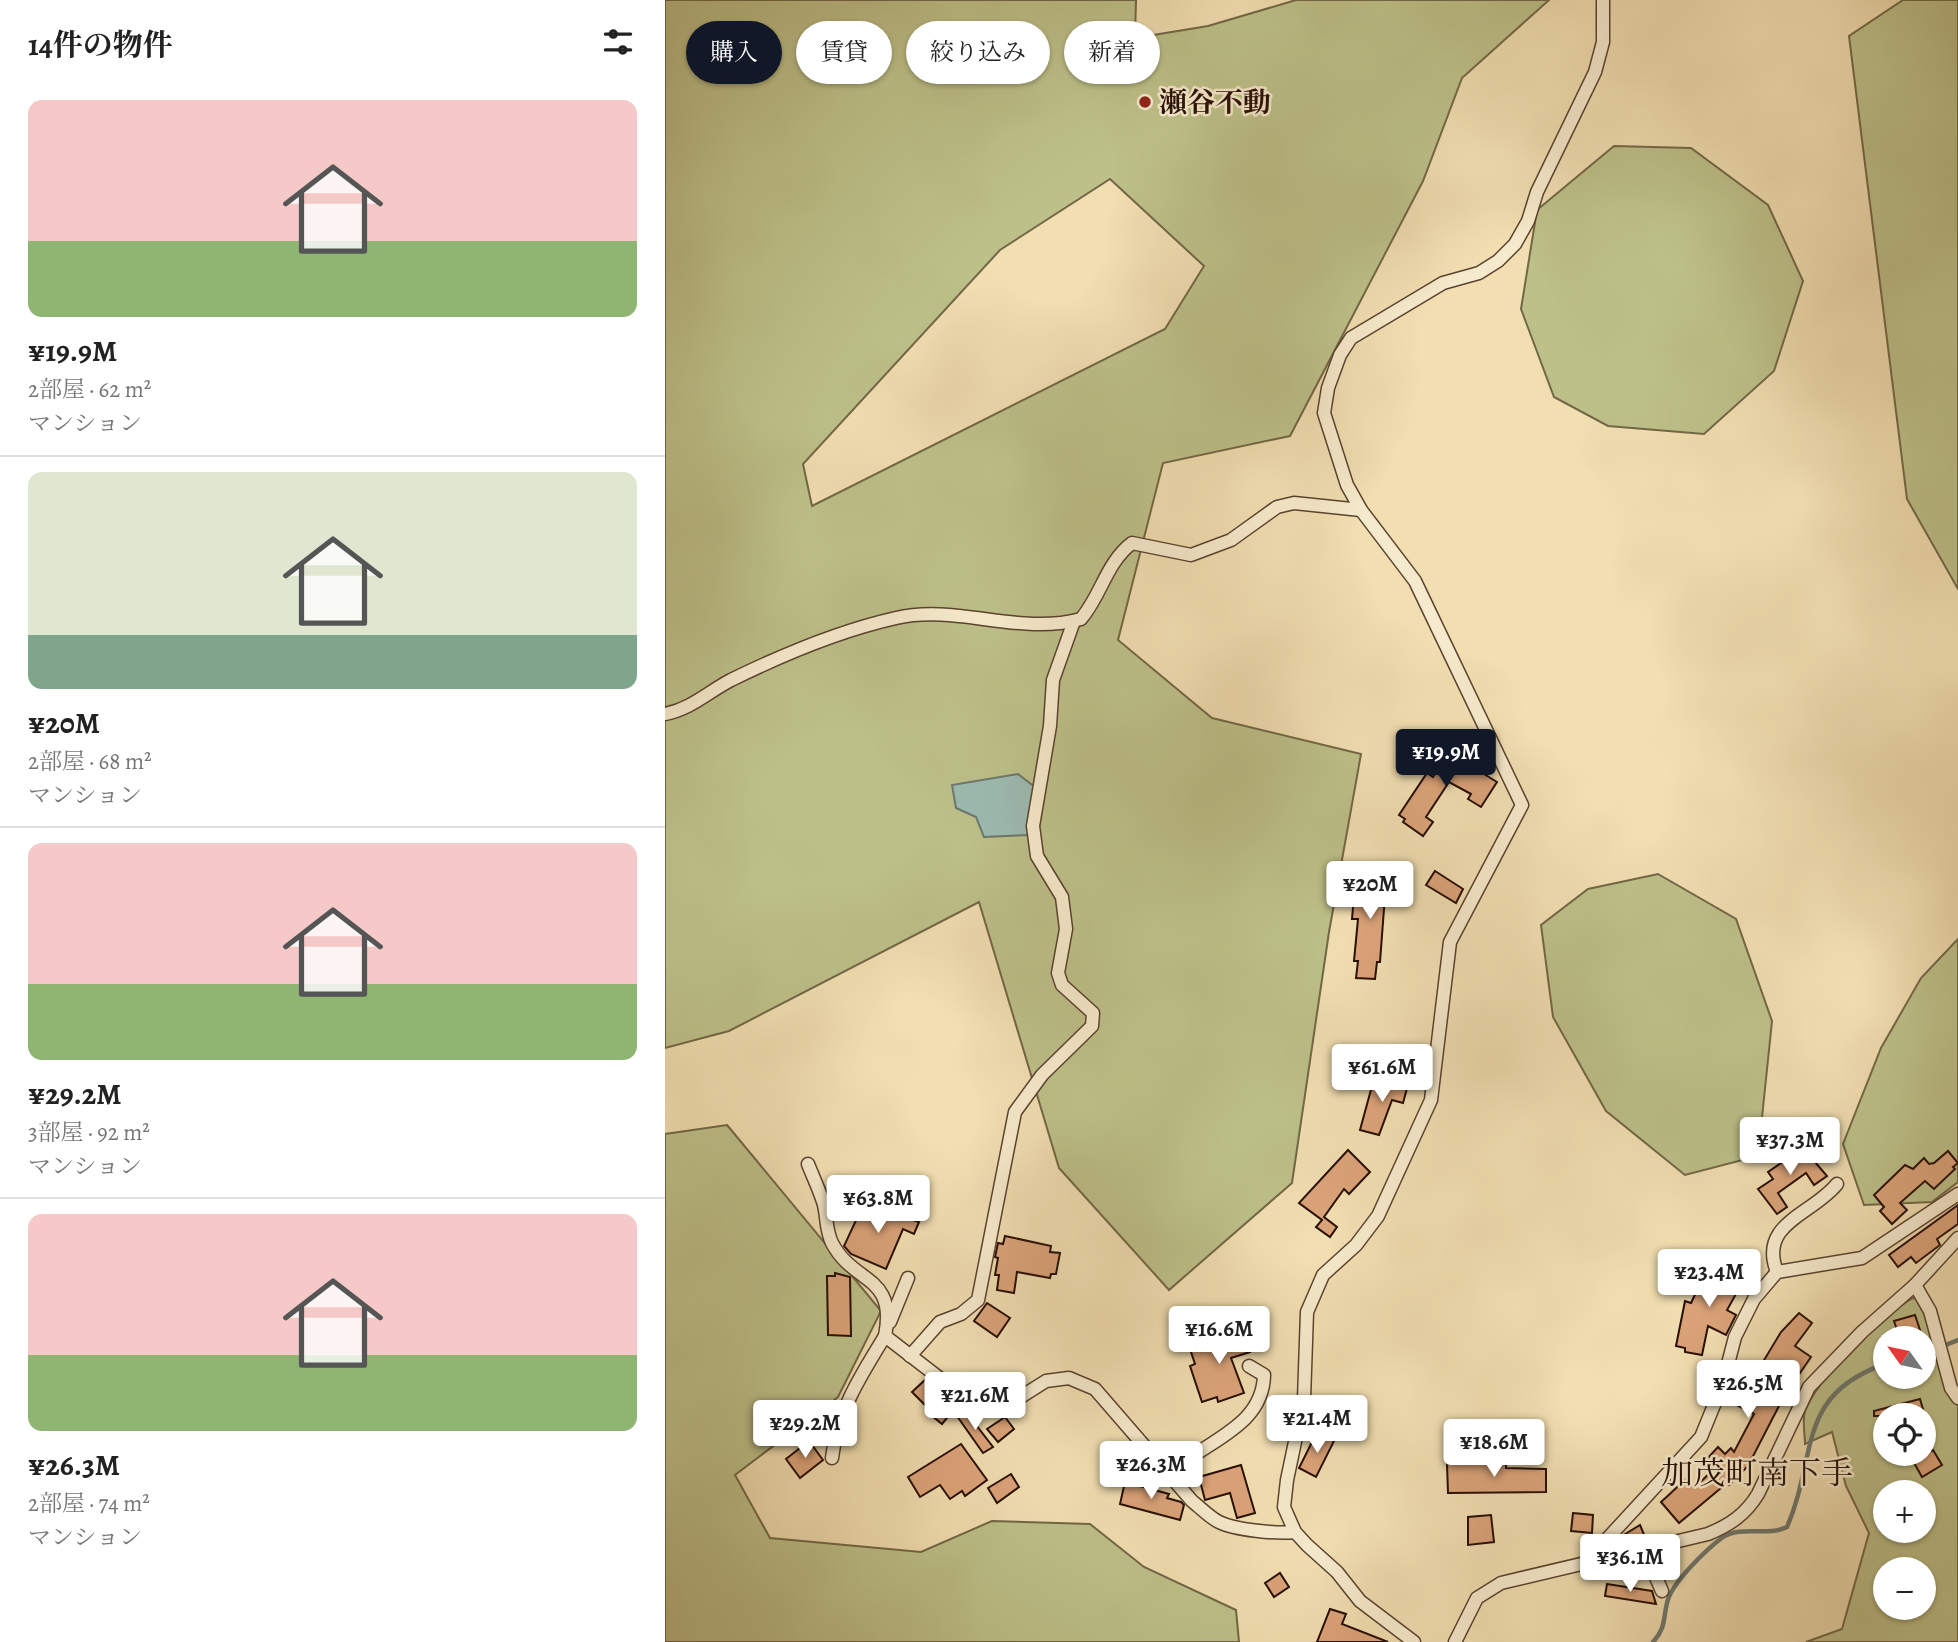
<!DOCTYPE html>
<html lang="ja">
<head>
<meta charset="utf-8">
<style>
	body { margin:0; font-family:Alegreya,"Noto Serif JP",serif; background:#f6f6f6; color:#222; height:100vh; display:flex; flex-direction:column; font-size:26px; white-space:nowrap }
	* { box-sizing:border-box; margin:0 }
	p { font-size:23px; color:#767676 }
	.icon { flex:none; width:38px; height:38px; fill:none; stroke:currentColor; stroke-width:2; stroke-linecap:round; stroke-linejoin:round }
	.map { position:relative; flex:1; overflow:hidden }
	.panel { display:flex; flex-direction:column; background:#fff; width:665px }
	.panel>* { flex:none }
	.banner { position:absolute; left:21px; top:21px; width:665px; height:63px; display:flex; gap:14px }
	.needle { width:46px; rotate:303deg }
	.controls { position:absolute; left:1208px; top:1326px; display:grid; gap:14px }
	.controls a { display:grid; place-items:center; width:63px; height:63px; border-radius:50%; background:#fff; box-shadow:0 2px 5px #0004; font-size:35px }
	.price { position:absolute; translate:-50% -60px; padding:0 16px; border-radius:7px; background:#fff; color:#222; font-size:23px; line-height:46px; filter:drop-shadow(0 2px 4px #0008) }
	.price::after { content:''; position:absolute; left:50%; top:42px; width:21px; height:16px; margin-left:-10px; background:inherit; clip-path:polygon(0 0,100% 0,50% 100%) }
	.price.active { background:#111827; color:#fff }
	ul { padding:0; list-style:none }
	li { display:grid; align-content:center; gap:14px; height:371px; padding:0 28px }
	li+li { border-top:2px solid #e0e0e0 }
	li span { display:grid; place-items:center; height:217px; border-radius:14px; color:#555 }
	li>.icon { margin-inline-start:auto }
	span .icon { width:126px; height:126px; fill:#fffc; stroke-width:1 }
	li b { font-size:30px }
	h2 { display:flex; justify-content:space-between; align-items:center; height:84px; padding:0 28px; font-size:30px }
	.tag { padding:0 24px; border-radius:32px; background:#fff; box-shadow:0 2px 5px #0004; font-size:24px; line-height:63px }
	.tag.active { background:#111827; color:#fff }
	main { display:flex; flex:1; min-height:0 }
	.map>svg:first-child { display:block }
	.green { fill:#bdc089; stroke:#726746; stroke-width:2; fill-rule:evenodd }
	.water { fill:#9cbbb2; stroke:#6d766c; stroke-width:2 }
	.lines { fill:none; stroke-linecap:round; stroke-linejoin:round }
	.stream { stroke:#6d766c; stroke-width:4.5 }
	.building { fill:#dba379; stroke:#270e04; stroke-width:2 }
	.minor-casing { stroke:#5a422f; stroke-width:15 }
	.minor { stroke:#f6eacc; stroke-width:12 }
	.poi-dot { fill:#8f2418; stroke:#f6eacc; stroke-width:2.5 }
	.labels { text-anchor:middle; stroke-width:5; stroke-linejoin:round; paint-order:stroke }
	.poi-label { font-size:28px; font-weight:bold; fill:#270e04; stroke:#f6eacc; text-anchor:start }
	.quarter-label { font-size:32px; fill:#270e04; stroke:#f6eacc }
</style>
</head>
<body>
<main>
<section class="panel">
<h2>14件の物件<svg class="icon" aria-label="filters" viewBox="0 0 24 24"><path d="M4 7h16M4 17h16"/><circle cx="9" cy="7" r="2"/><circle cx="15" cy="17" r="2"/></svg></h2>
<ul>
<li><span style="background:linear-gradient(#f6c9c9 65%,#8fb573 0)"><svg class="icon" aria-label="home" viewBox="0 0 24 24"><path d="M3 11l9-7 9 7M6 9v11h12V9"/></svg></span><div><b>¥19.9M</b><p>2部屋 · 62 m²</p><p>マンション</p></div></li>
<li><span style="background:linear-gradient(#dfe7d0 75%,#7fa58c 0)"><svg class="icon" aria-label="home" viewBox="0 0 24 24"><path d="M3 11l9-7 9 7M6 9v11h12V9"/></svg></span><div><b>¥20M</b><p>2部屋 · 68 m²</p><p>マンション</p></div></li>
<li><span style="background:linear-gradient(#f6c9c9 65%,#8fb573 0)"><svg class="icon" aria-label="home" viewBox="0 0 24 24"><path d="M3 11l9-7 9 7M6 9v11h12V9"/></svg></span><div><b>¥29.2M</b><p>3部屋 · 92 m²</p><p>マンション</p></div></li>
<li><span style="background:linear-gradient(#f6c9c9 65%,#8fb573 0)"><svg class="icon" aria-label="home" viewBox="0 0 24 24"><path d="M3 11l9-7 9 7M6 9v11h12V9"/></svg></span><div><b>¥26.3M</b><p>2部屋 · 74 m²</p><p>マンション</p></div></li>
</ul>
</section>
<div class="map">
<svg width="1293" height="1642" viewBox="0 0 1293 1642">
	<rect width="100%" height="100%" fill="#f1deb1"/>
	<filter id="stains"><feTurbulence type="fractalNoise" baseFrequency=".00286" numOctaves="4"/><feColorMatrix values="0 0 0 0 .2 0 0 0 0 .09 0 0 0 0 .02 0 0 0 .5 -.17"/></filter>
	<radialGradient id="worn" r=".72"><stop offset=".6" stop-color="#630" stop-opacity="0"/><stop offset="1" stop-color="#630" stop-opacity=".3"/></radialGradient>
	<g class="green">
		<path d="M0,0H471L470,38L543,26L631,0H884L797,78L758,181L625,436L498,463L453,640L547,718L696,754L664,932L627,1183L504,1290L394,1168L314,902L64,1031L0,1048ZM445,179L539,266L500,329L147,506L138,464L335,250Z"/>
		<path d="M1238,0H1293V589L1242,499L1184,36Z"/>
		<path d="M949,146L1026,148L1103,205L1138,281L1109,371L1039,434L943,426L889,397L856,309L872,210Z"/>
		<path d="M993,874L1071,919L1107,1021L1093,1156L1020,1175L941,1111L888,1017L876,925L923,889Z"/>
		<path d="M1293,939V1182L1267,1202L1199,1205L1178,1144L1216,1048L1256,978Z"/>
		<path d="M62,1125L216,1311L173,1397L70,1475L105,1538L256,1552L327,1521L425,1524L479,1567L571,1610L574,1642H0V1134Z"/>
		<path d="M1248,1298L1255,1300L1288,1401L1293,1404V1642H1141L1177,1629L1204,1533L1181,1486L1167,1432L1140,1444C1140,1434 1137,1421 1140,1411C1152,1379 1218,1315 1248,1298ZM1220,1339H1258V1377H1220ZM1220,1416H1258V1454H1220ZM1220,1493H1258V1531H1220ZM1220,1570H1258V1608H1220Z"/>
	</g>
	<path class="water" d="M353,774L371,788L363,835L319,837L311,817L291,808L287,785Z"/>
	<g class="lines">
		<g class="stream">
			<path d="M1258,1354L1293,1340"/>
			<path d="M988,1642C1001,1628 998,1619 1002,1603C1006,1583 1042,1549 1058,1537C1077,1525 1102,1537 1122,1527C1153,1456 1130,1395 1220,1364"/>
		</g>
	</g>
	<g class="building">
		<path d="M797,742L809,749L801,763L832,782L816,807L803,799L806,794L784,782L761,817L768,822L758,836L738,822L740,819L734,815L762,773L768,777L779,758L786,762Z"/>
		<path d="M698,867L722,869L715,962H712L710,979L691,978L693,961H689L693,919H687L689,896H696Z"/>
		<path d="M770,871L798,889L791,903L761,885Z"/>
		<path d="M751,1049H763L760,1072L748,1071Z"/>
		<path d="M727,1076L744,1081L738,1103L727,1100L714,1135L695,1130L707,1086L723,1090Z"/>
		<path d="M1138,1148L1162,1176L1149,1185L1141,1173L1113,1193L1122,1207L1112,1214L1093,1189L1108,1179L1103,1172Z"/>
		<path d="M683,1150L705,1172L684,1194L679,1189L659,1217L672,1227L665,1237L651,1227L657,1220L634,1203Z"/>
		<path d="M1283,1151L1293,1163L1288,1167L1290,1169L1269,1189L1260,1181L1235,1203L1242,1210L1227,1224L1215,1211L1219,1207L1209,1195L1240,1165L1248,1169L1259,1158L1264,1164L1269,1163Z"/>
		<path d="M202,1204L254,1222L249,1234L238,1229L221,1269L186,1254L179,1246L193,1216L196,1217Z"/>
		<path d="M1293,1205V1224L1272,1239L1275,1245L1251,1263L1246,1257L1233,1267L1224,1255Z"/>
		<path d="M340,1236L386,1246L385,1252L395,1253L391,1274H386L385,1278L352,1272L349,1293L332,1290L334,1275H330L333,1258L330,1257L333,1243L338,1244Z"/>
		<path d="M1072,1259L1083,1274L1063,1290L1071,1294L1062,1310L1071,1315L1061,1335L1043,1326L1037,1355L1020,1352V1348L1011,1346L1020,1301L1026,1303L1039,1276L1045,1280Z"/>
		<path d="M170,1273L185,1277L186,1336L163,1335L162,1276H170Z"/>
		<path d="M322,1303L345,1318L332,1337L309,1321Z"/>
		<path d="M1134,1313L1147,1323L1130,1346L1146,1357L1135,1373L1132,1371L1083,1466L1064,1485L1062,1483L1014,1523L996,1502L1021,1479L1029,1488L1048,1470L1040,1461L1053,1447L1060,1454L1066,1448L1069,1452L1089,1414L1072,1405L1116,1332Z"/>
		<path d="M1250,1315L1258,1339H1235L1229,1321Z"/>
		<path d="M576,1328L585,1352L566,1358L579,1393L553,1402L552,1397L537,1402L525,1366L530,1364L525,1349Z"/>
		<path d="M261,1379L290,1408L277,1424L261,1411L263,1408L247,1392Z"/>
		<path d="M1255,1399L1260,1416H1209V1411Z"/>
		<path d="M298,1408L328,1447L318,1453L292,1416Z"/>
		<path d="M340,1417L349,1429L333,1442L322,1429Z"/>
		<path d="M652,1432L669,1441L651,1477L634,1468Z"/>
		<path d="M144,1441L158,1460L135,1478L121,1459Z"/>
		<path d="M296,1444L322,1480L300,1496L297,1491L285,1499L275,1485L255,1497L243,1477Z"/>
		<path d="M1268,1450L1277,1465L1257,1477L1248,1461Z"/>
		<path d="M841,1463V1468L881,1469V1492L783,1493L782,1464Z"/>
		<path d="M576,1465L590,1513L572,1518L565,1493L540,1500L534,1477Z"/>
		<path d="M346,1474L354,1487L332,1503L323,1488Z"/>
		<path d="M460,1482L504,1494L502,1498L516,1502L519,1505L515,1520L455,1504Z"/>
		<path d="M908,1513L928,1515L927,1533L906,1531Z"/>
		<path d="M826,1515L829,1542L803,1545V1517Z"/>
		<path d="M975,1525L980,1537L961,1544L957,1536Z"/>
		<path d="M615,1573L624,1587L609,1597L600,1583Z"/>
		<path d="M942,1584L987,1591L991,1604L940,1596Z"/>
		<path d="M665,1609L681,1614L677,1624L723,1642H652Z"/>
	</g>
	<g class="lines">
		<defs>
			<g id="minor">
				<path d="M0,714C26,709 43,692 66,680C119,654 173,631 231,618C292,604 355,636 416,619C437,594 441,563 467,543L526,555L566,540L612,507L629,503L696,510"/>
				<path d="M143,1164C148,1177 155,1191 159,1205C162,1218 161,1231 167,1243C189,1285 232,1274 220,1336"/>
				<path d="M1112,1272C1093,1223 1147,1215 1172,1184"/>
				<path d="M1250,1285L1265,1311L1286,1388L1293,1398"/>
				<path d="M225,1322L243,1278"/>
				<path d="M245,1356L275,1322L296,1314L313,1300L350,1112L377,1075L427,1026L428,1013L397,985L393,973L401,929L397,897L372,856L368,826L385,726L388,680L409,621"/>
				<path d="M167,1458C172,1412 196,1375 220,1336L308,1404L335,1410L381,1381L404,1378L430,1389L527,1501C536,1508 544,1517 554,1522C570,1530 612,1534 630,1532"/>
				<path d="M517,1489L520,1462C552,1437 598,1422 599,1375L584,1366"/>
				<path d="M978,1548L997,1591"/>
				<path d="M920,1563L1036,1437L1058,1383L1070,1337L1089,1299L1112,1272L1197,1258L1293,1194"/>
				<path d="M749,1642L695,1601L672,1572L642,1545L630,1532L619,1507L622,1480L639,1399L642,1312L658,1275L691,1245L713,1216L766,1100L785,942L857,805L750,581L696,510L682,485L659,413L663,388L675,355L686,338L778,283L814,273L833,261L850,244L863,221L872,192L930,72L938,42V0"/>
				<path d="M790,1642L812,1598L836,1583L1043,1534C1065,1525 1081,1514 1093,1494L1144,1387L1197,1332L1250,1285L1293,1238"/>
			</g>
		</defs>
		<use href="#minor" class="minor-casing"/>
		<use href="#minor" class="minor"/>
	</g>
	<circle class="poi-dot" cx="480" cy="102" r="7"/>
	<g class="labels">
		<g class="poi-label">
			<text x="494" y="112">瀬谷不動</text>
		</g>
		<g class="quarter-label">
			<text x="1092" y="1484">加茂町南下手</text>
		</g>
	</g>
	<rect width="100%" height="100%" filter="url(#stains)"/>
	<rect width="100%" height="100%" fill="url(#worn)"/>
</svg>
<div class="controls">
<a><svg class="needle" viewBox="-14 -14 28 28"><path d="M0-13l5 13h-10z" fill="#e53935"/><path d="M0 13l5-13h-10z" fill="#767676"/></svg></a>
<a><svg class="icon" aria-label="locate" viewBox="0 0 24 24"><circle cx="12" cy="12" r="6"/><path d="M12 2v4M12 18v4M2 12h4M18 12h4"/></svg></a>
<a>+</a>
<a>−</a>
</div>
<b class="price active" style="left:781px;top:789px">¥19.9M</b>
<b class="price" style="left:705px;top:921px">¥20M</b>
<b class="price" style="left:717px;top:1104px">¥61.6M</b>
<b class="price" style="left:1125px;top:1177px">¥37.3M</b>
<b class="price" style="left:213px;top:1235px">¥63.8M</b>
<b class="price" style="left:1044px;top:1309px">¥23.4M</b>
<b class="price" style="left:554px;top:1366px">¥16.6M</b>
<b class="price" style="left:1083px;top:1420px">¥26.5M</b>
<b class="price" style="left:310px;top:1432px">¥21.6M</b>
<b class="price" style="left:652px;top:1455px">¥21.4M</b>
<b class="price" style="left:140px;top:1460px">¥29.2M</b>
<b class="price" style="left:829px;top:1479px">¥18.6M</b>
<b class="price" style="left:486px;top:1501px">¥26.3M</b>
<b class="price" style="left:965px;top:1594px">¥36.1M</b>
<div class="banner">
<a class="tag active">購入</a>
<a class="tag">賃貸</a>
<a class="tag">絞り込み</a>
<a class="tag">新着</a>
</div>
</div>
</main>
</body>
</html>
